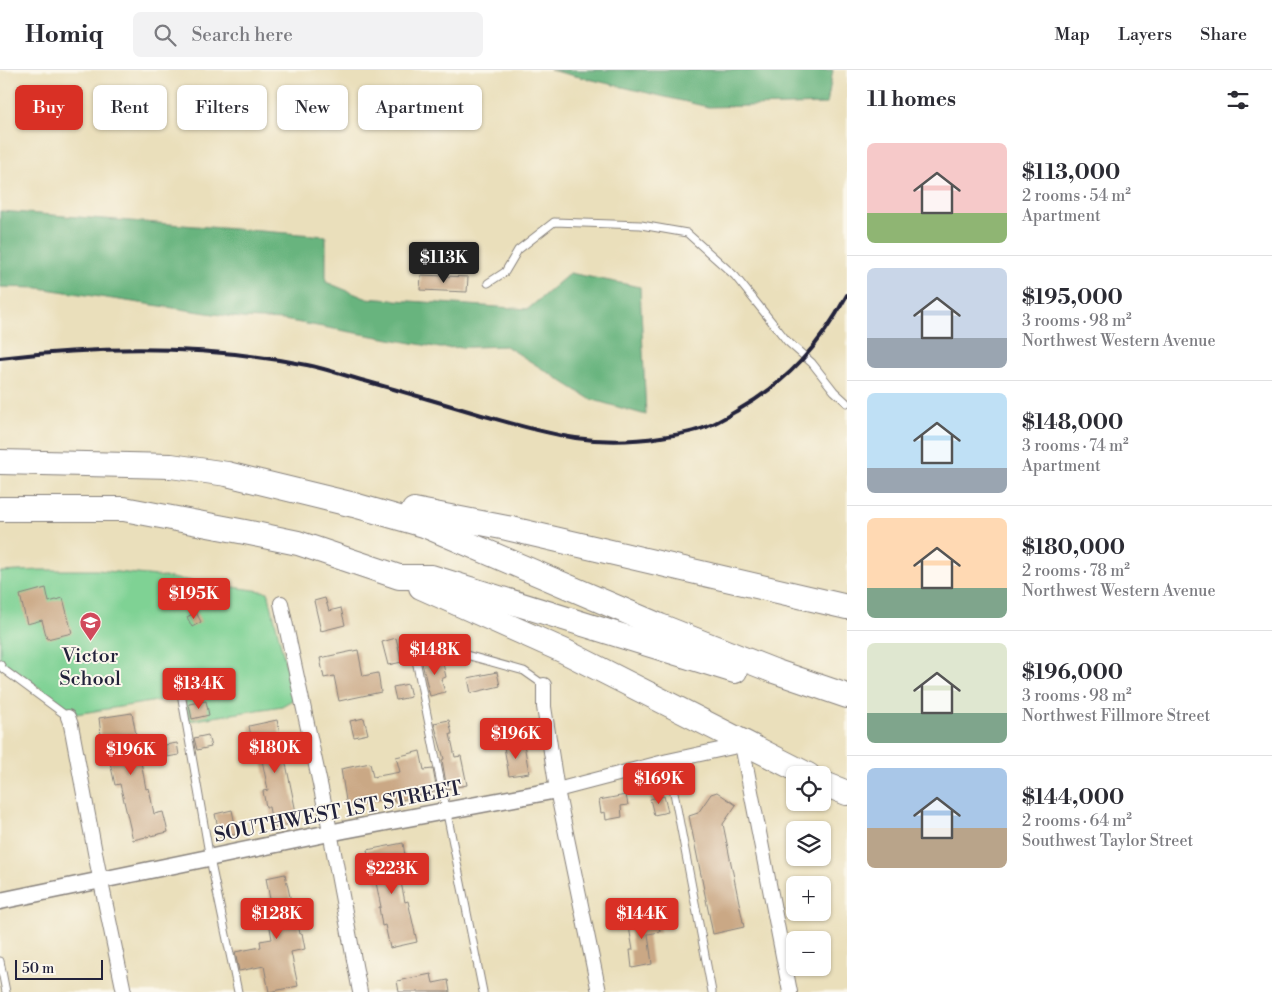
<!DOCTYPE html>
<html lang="en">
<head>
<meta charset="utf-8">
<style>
	body { margin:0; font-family:"Libre Bodoni",serif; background:#f2f2f3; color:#2b2b33; height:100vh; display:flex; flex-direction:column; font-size:19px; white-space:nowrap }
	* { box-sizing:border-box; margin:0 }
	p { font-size:16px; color:#7c7c81 }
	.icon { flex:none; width:28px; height:28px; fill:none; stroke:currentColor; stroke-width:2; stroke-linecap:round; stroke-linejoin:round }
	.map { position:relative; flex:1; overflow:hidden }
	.side { display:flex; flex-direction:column; background:#fff; width:425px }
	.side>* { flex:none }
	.top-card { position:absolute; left:15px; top:15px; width:475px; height:45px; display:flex; gap:10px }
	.controls { position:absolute; left:786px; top:696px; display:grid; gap:10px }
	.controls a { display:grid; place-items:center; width:45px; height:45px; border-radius:8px; background:#fff; box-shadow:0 1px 4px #0004; font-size:25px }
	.scale { position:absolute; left:15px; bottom:12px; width:88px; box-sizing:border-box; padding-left:5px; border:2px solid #22223b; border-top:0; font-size:14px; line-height:18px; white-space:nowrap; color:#22223b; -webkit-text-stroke:4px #fbf7ec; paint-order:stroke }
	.price { position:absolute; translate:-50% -42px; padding:0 11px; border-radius:5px; background:#d93025; color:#fff; font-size:16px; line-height:32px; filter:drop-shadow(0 1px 2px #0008) }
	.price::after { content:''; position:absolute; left:50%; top:30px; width:15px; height:11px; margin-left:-8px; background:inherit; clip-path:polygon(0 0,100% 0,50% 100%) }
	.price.current { background:#222; color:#fff }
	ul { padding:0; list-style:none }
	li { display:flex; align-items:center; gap:15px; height:125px; padding:0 20px }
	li+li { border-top:1px solid #e1e1e2 }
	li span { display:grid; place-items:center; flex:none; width:140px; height:100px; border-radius:8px; color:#555 }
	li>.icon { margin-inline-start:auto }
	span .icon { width:60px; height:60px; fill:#fffc; stroke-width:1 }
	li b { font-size:21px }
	h2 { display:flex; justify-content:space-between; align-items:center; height:60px; padding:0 20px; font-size:21px }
	.chip { padding:0 18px; border-radius:8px; background:#fff; box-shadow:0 1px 4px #0004; font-size:18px; line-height:45px }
	.chip.current { background:#d93025; color:#fff }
	header { display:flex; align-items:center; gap:30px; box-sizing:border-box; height:70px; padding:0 25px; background:#fff; border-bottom:1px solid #e1e1e2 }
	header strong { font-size:24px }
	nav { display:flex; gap:28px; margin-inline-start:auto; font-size:18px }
	.search { width:350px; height:45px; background:#f2f2f3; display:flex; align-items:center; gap:12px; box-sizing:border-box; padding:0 18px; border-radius:8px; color:#7c7c81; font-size:19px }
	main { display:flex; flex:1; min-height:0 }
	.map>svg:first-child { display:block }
	.green { fill:#7fd294; stroke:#507a68 }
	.forest { fill:#67b47e; stroke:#446b5c }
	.building { fill:#caa885 }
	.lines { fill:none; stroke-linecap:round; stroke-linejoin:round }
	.service-casing { stroke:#86807b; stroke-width:9 }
	.minor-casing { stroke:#86807b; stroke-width:16 }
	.tertiary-casing { stroke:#86807b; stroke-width:19 }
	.motorway-casing { stroke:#86807b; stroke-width:26 }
	.service { stroke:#fff; stroke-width:7 }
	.minor { stroke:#fff; stroke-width:14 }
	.tertiary { stroke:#fff; stroke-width:16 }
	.motorway { stroke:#fff; stroke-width:24 }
	.rail { stroke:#22223b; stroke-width:4 }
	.labels { text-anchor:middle; stroke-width:4; stroke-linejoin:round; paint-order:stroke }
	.poi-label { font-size:20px; fill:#22223b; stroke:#fbf7ec }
	.street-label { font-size:20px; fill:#22223b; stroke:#fbf7ec }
</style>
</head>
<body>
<header>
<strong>Homiq</strong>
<div class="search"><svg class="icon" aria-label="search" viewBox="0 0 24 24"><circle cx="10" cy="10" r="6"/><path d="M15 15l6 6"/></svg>Search here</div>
<nav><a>Map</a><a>Layers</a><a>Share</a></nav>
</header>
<main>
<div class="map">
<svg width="847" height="922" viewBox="0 0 847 922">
	<rect width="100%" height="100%" fill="#fbf7ec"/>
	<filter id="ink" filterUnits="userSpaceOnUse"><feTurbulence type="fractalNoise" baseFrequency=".02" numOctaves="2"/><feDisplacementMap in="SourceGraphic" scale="10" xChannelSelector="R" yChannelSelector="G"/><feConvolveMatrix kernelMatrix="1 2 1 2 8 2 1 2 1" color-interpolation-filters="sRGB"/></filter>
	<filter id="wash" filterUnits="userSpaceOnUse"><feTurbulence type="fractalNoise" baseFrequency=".0096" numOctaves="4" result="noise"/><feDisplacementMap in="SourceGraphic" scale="20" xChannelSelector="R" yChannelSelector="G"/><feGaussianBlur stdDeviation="1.12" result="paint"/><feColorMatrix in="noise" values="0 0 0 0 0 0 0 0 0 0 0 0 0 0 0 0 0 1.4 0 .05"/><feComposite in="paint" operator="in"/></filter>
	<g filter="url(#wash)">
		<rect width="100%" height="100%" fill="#eadfbb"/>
		<path class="green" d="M41,500H97L157,506L268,522L294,629L282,636L189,651L183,621L163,630L76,644L8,595L0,598V502Z"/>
		<g class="forest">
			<path d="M550,0H833L827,34L708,37Z"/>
			<path d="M0,141L326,166V212L365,228L528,239L570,203L640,217L646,345L590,329L506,276L440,278L284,250L241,248L39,218L0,217Z"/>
		</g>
		<g id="blocks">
			<g class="building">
				<path d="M421,205L468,207L467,222L420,220Z"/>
				<path d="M46,518L49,532L63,528L72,563L47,569L42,550L27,554L20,525Z"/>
				<path d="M325,528L329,541L341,538L345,555L321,561L314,531Z"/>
				<path d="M196,542L201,552L192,557L187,547Z"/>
				<path d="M396,568L402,592L388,595L382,572Z"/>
				<path d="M358,580L363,606L378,603L381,622L339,631L334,606L324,608L320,588Z"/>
				<path d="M442,589L446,607L441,609L445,622L430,626L422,593Z"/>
				<path d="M497,602L500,616L471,623L468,608Z"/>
				<path d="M408,614L411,627L396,630L393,617Z"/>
				<path d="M206,631L209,645L192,649L189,634Z"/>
				<path d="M132,643L146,719L149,718L154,744L163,742L168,762L133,770L120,714L115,715L104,665H101L99,648Z"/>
				<path d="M364,648L368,664L354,667L350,651Z"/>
				<path d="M277,650L298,752L273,758L269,737H266L263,721L268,720L258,670L252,672L249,656Z"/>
				<path d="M449,650L452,664H450L455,687L461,686L467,715L447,719L443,696L442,690L444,689L434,653Z"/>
				<path d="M208,665L211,677L197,680L194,668Z"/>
				<path d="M177,673L179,685L167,687L165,675Z"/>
				<path d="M524,674L529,703L509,706L504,677Z"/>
				<path d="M420,681L424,700L433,699L437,721L394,732L393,727L347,737L341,699L370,693L373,707L400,702L396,687Z"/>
				<path d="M717,722L736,735L723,754L744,857L713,864L689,746L698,743L711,724Z"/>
				<path d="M626,725L628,735L621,736L622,747L606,750L605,742L601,743L599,730Z"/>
				<path d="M664,726L668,742L654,745L650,729Z"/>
				<path d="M232,740L237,764L220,767L215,744Z"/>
				<path d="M403,773L406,792L397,793L405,832L408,831L417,872L390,878L385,855L382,856L379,837H381L373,798L371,799L367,780Z"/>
				<path d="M285,804L292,836L294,835L300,864L302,863L305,879L291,882L298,916L269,922L264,896L239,901L235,882L261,877L260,871L272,869L267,841L272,840L266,808Z"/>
				<path d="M657,846L660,862L648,864L652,894L632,898L630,880H633L628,851Z"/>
				<path d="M431,904L433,913L448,910L450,922H399L397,911Z"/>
			</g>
		</g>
	</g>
	<g filter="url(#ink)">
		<use href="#blocks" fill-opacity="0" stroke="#86807b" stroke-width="1"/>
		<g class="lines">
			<defs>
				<g id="service">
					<path d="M488,213L505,202L518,180L554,152L641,155L687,163L735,206L787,271L812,293L834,321L847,333"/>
					<path d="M0,594L3,599L68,647"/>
					<path d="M182,629L210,789L238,922"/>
					<path d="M668,691L712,922"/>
					<path d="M0,891L6,922"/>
					<path d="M483,922L415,585L419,580L425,577L441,578L524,601L544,615"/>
				</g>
				<g id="minor">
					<path d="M281,533L328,751L360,922"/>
					<path d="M544,615V637L557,720L599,922"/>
					<path d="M68,647L71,655L97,793L124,922"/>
					<path d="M557,720L668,691L742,675L790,922"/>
				</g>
				<path id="tertiary" d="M0,831L344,760L557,720"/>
				<g id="motorway">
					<path d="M0,392L171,396L227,404L354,435L424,455L660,556L774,601L847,626"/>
					<path d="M0,439H124L245,462L298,473L399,507H431L735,601"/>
					<path d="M414,440L507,458L847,537"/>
					<path d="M421,517L564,581L808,705"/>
					<path d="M822,713L847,723"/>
				</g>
			</defs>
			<use href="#service" class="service-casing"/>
			<use href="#minor" class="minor-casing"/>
			<use href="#tertiary" class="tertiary-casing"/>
			<use href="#motorway" class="motorway-casing"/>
			<use href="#service" class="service"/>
			<use href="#minor" class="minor"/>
			<use href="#tertiary" class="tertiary"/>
			<use href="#motorway" class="motorway"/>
			<path class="rail" d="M0,288C101,276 207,275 307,295C327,299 346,306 365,311C405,322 445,334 485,346C549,364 593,378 661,367C676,365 691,363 706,357C717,353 728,346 738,340C788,312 820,275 847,225"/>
		</g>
	</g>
	<defs>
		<symbol id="school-pin" viewBox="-11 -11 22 30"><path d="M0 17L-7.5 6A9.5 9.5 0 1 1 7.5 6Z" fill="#d1495b" stroke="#fbf7ec"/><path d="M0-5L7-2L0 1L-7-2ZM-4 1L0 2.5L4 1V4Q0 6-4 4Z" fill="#fff"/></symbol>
	</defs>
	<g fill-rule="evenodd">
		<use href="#school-pin" x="78" y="540" width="25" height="34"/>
	</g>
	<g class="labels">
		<g class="poi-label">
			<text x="90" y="592">Victor<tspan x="90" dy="23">School</tspan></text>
		</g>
		<g class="street-label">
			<text transform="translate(338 741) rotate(-11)" y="7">SOUTHWEST 1ST STREET</text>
		</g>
	</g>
</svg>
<div class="controls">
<a><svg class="icon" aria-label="locate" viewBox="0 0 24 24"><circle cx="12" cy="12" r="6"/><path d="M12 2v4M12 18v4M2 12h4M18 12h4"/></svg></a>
<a><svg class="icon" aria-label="layers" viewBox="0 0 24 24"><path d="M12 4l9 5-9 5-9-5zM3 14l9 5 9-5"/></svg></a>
<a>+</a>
<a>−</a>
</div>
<div class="scale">50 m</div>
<b class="price current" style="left:444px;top:214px">$113K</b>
<b class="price" style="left:194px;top:550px">$195K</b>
<b class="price" style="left:435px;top:606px">$148K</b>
<b class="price" style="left:199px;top:640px">$134K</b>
<b class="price" style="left:516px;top:690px">$196K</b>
<b class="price" style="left:275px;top:704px">$180K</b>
<b class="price" style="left:131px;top:706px">$196K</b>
<b class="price" style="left:659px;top:735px">$169K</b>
<b class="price" style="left:392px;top:825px">$223K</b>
<b class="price" style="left:277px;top:870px">$128K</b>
<b class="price" style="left:642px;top:870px">$144K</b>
<div class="top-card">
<a class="chip current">Buy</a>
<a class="chip">Rent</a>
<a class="chip">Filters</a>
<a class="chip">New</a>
<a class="chip">Apartment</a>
</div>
</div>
<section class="side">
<h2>11 homes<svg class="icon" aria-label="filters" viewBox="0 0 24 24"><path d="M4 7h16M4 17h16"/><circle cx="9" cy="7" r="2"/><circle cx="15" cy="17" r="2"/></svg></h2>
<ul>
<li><span style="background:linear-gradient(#f6c9c9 70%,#8fb573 0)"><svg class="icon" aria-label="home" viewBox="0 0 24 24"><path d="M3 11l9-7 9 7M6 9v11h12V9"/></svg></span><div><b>$113,000</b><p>2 rooms · 54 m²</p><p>Apartment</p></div></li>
<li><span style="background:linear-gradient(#c9d6e8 70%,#9aa5b1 0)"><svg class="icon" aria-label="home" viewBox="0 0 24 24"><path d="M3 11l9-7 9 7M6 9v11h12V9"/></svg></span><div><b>$195,000</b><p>3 rooms · 98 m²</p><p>Northwest Western Avenue</p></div></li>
<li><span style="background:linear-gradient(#bfe0f5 75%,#9aa5b1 0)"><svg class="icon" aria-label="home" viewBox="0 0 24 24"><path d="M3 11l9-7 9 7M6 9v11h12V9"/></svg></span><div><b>$148,000</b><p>3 rooms · 74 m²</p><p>Apartment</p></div></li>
<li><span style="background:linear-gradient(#ffd9b3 70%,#7fa58c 0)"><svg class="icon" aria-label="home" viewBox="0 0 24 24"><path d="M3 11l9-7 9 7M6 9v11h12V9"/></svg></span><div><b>$180,000</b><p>2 rooms · 78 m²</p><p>Northwest Western Avenue</p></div></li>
<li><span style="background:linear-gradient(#dfe7d0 70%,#7fa58c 0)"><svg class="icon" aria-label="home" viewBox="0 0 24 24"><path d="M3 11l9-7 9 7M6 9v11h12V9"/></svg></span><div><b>$196,000</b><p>3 rooms · 98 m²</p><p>Northwest Fillmore Street</p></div></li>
<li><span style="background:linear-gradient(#a9c7e8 60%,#b9a48a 0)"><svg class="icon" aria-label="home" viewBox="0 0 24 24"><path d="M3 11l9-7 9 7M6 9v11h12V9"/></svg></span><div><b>$144,000</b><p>2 rooms · 64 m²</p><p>Southwest Taylor Street</p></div></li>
</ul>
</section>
</main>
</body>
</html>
